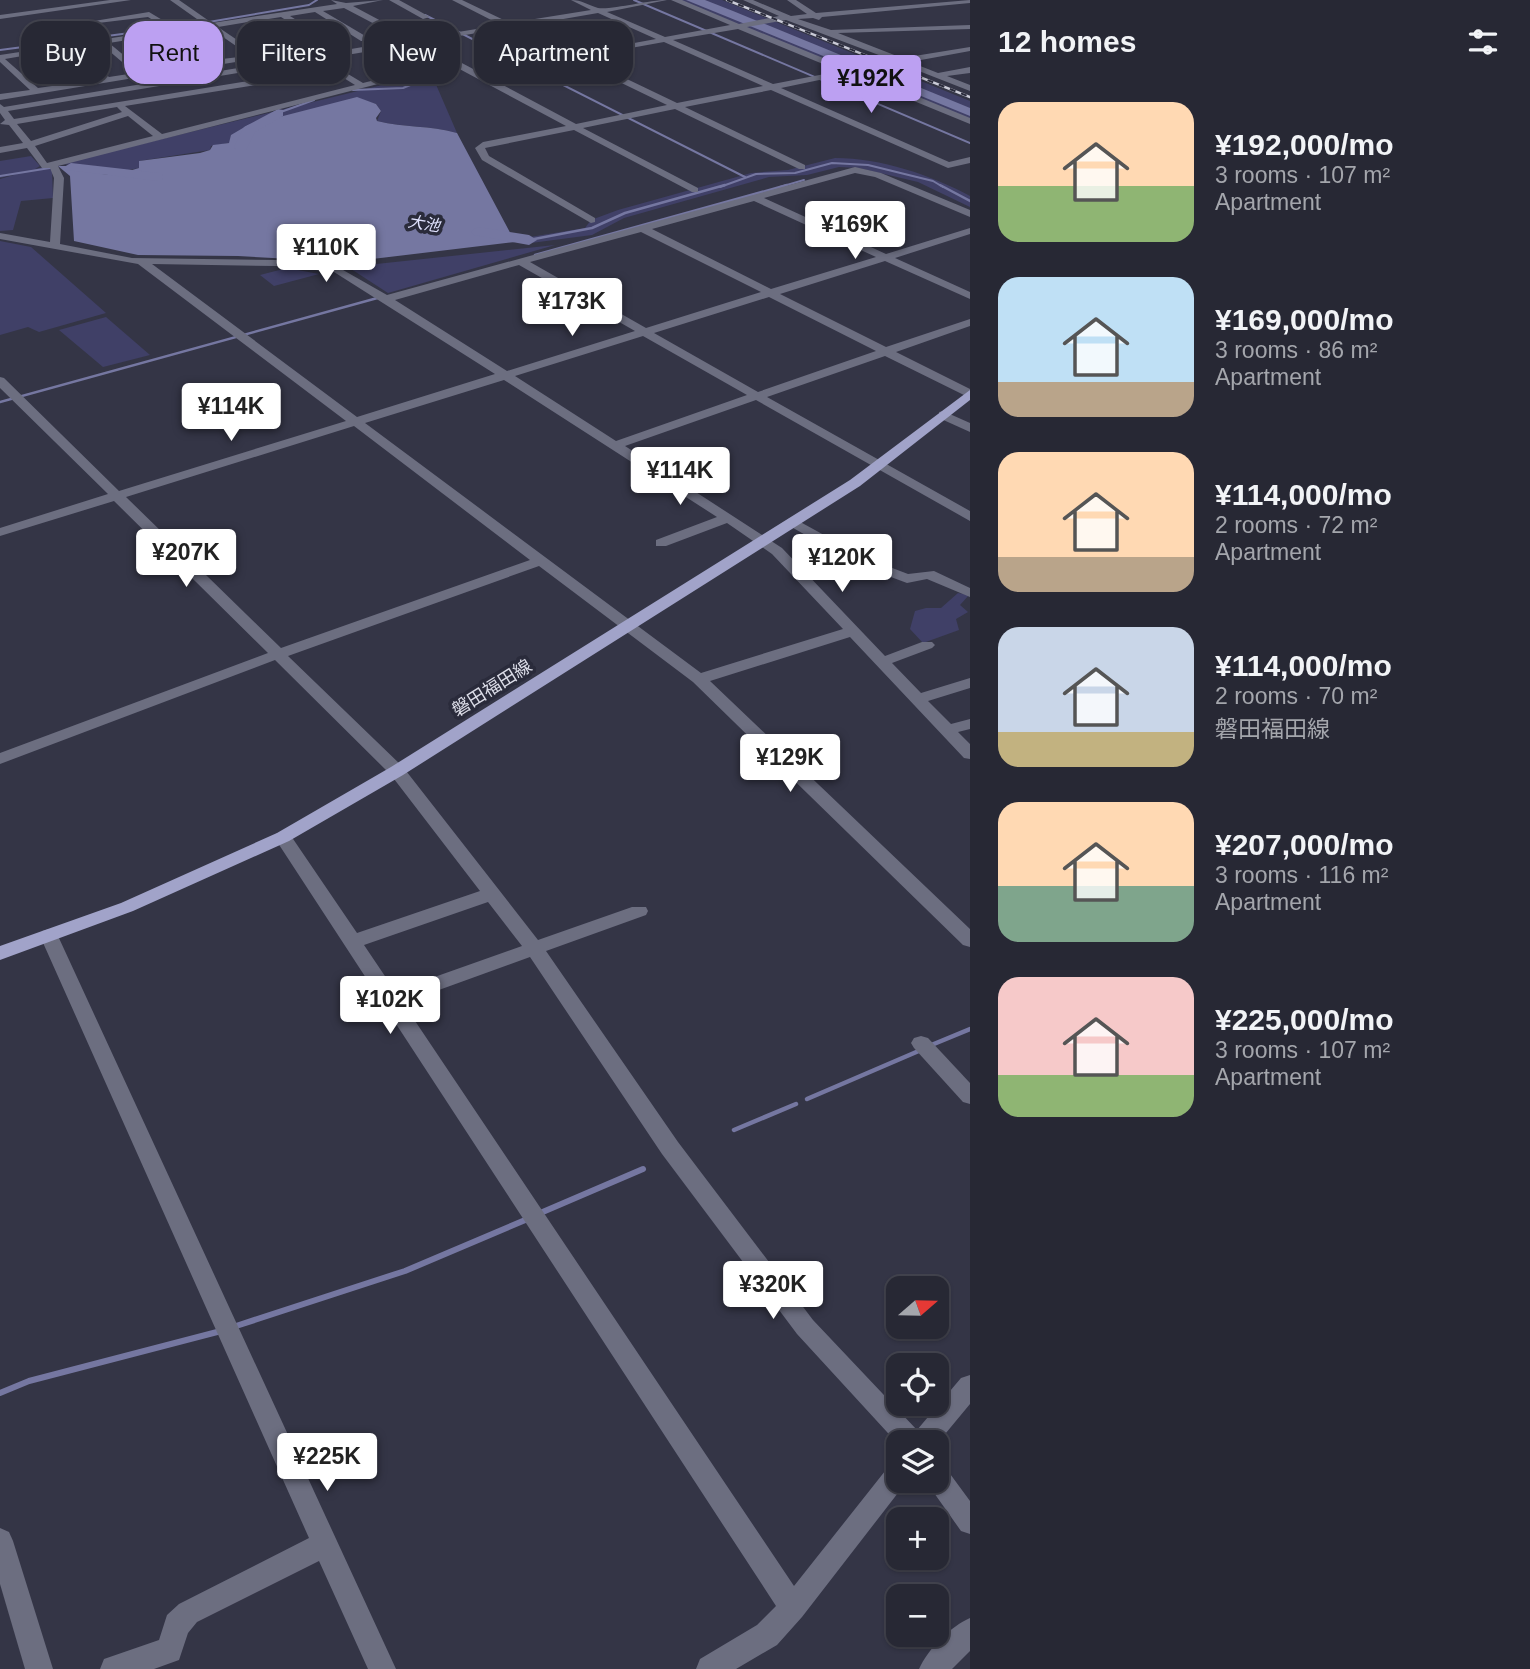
<!DOCTYPE html>
<html lang="en">
<head>
<meta charset="utf-8">
<style>
	body { margin:0; font-family:Arial,"Noto Sans JP",sans-serif; background:#333440; color:#f1f3f6; height:100vh; display:flex; flex-direction:column; font-size:26px; white-space:nowrap }
	* { box-sizing:border-box; margin:0 }
	p { font-size:23px; color:#a4a6ac }
	.icon { flex:none; width:38px; height:38px; fill:none; stroke:currentColor; stroke-width:2; stroke-linecap:round; stroke-linejoin:round }
	.map { position:relative; flex:1; overflow:hidden }
	.side { display:flex; flex-direction:column; background:#272834; width:560px }
	.side>* { flex:none }
	.banner { position:absolute; left:21px; top:21px; width:665px; height:63px; display:flex; gap:14px }
	.needle { width:46px; rotate:70deg }
	.fabs { position:absolute; left:886px; top:1276px; display:grid; gap:14px }
	.fabs a { display:grid; place-items:center; width:63px; height:63px; border-radius:14px; background:#272834; box-shadow:0 2px 5px #0004,0 0 0 2px #43444f; font-size:35px }
	.price { position:absolute; translate:-50% -60px; padding:0 16px; border-radius:7px; background:#fff; color:#222; font-size:23px; line-height:46px; filter:drop-shadow(0 2px 4px #0008) }
	.price::after { content:''; position:absolute; left:50%; top:42px; width:21px; height:16px; margin-left:-10px; background:inherit; clip-path:polygon(0 0,100% 0,50% 100%) }
	.price.selected { background:#bca0f2; color:#111 }
	ul { padding:0; list-style:none }
	li { display:flex; align-items:center; gap:21px; height:175px; padding:0 28px }
	li span { display:grid; place-items:center; flex:none; width:196px; height:140px; border-radius:21px; color:#555 }
	li>.icon { margin-inline-start:auto }
	span .icon { width:84px; height:84px; fill:#fffc; stroke-width:1 }
	li b { font-size:30px }
	h2 { display:flex; justify-content:space-between; align-items:center; height:84px; padding:0 28px; font-size:30px }
	.chip { padding:0 24px; border-radius:21px; background:#272834; box-shadow:0 2px 5px #0004,0 0 0 2px #43444f; font-size:24px; line-height:63px }
	.chip.selected { background:#bca0f2; color:#111 }
	main { display:flex; flex:1; min-height:0 }
	.map>svg:first-child { display:block }
	.green { fill:#404067 }
	.water { fill:#7577a1 }
	.lines { fill:none; stroke-linecap:round; stroke-linejoin:round }
	.stream-far3 { stroke:#7577a1; stroke-width:2 }
	.stream-far2 { stroke:#7577a1; stroke-width:2.5 }
	.stream-far1 { stroke:#7577a1; stroke-width:4.5 }
	.stream { stroke:#7577a1; stroke-width:6 }
	.river { fill:#7577a1; fill-rule:evenodd }
	.minor { fill:#6c6e80; fill-rule:evenodd }
	.major { fill:#a1a3c9; fill-rule:evenodd }
	.rail-casing { stroke:#cacbd7; stroke-width:2.5 }
	.rail { stroke:#2a2b3b; stroke-width:2; stroke-dasharray:6; stroke-linecap:butt }
	.labels { text-anchor:middle; stroke-width:7; stroke-linejoin:round; paint-order:stroke }
	.far-water-label { font-size:16px; font-style:italic; fill:#dfe1fd; stroke:#2a2b3b }
	.street-label { font-size:18px; fill:#dcdde8; stroke:#2a2b3b }
</style>
</head>
<body>
<main>
<div class="map">
<svg width="970" height="1669" viewBox="0 0 970 1669">
	<rect width="100%" height="100%" fill="#343546"/>
	<g class="green">
		<path d="M675,0H722L970,101V121Z"/>
		<path d="M431,73L457,133C429,125 405,128 377,121L381,111L376,104L357,98L229,143L211,146L210,150L139,161V168L108,174L95,166L60,164Z"/>
		<path d="M31,156L40,166L35,169L49,166L52,171L53,198L21,201L13,230L0,231V179L17,174L0,178V161Z"/>
		<path d="M835,158C881,158 931,175 970,196V207L918,182L859,168L839,167L807,175L769,177L624,218L592,235L531,243L530,237L585,228L591,220L618,210L751,173L788,170Z"/>
		<path d="M0,241L31,247L106,313L39,332L28,327L0,335Z"/>
		<path d="M555,245L388,293L348,267Z"/>
		<path d="M287,268L319,274L274,286L260,275Z"/>
		<path d="M106,317L150,355L103,367L59,330Z"/>
		<path d="M958,593L969,595L960,605L968,612L956,619L959,630L923,643L910,629L915,611L926,608H941Z"/>
	</g>
	<g class="water">
		<path d="M686,0H705L733,11L970,108V116Z"/>
		<path d="M357,97L376,104L381,111L376,118L377,121C405,128 429,125 457,133L515,242L347,262L238,256L138,255L74,241L70,176L58,166H89L102,174L115,175L139,168V161L200,153L210,150L213,145L229,143L231,135L248,125Z"/>
	</g>
	<g class="lines">
		<g class="stream-far3">
			<path d="M634,0L970,143"/>
			<path d="M425,15L745,177"/>
			<path d="M0,50L191,25L309,5L317,0"/>
			<path d="M353,90L403,88L430,77"/>
			<path d="M278,113L314,100"/>
			<path d="M0,176L56,167"/>
			<path d="M720,187L756,174L795,173L832,163L868,165L933,181L943,187"/>
			<path d="M780,187L804,180"/>
		</g>
		<g class="stream-far2">
			<path d="M940,185L970,201"/>
			<path d="M529,240L592,228L625,213L725,185"/>
			<path d="M535,255L787,185"/>
			<path d="M0,402L381,297"/>
		</g>
		<g class="stream-far1">
			<path d="M929,1046L970,1029"/>
			<path d="M807,1099L921,1050"/>
			<path d="M734,1130L796,1104"/>
		</g>
		<g class="stream">
			<path d="M538,1214L643,1169"/>
			<path d="M233,1327L405,1271L530,1218"/>
			<path d="M0,1393L29,1381L221,1331"/>
		</g>
		<g class="river">
			<path d="M278,109L283,110V116L255,132L246,150H236L234,147L244,127Z"/>
			<path d="M71,163L159,173L166,177L159,181L66,170L64,167Z"/>
			<path d="M479,227L529,235L537,240L529,245L474,235L471,232L474,229Z"/>
		</g>
		<g class="minor">
			<path d="M110,0H131L0,19V15Z"/>
			<path d="M170,0H179L212,23L337,4L331,0L346,3L383,0L353,6L415,39L501,25L452,0H462L510,23L591,10L571,0C582,0 588,5 598,8C612,10 648,0 667,0L607,12L665,37L730,25L671,0H682L739,24L779,16L743,0H753L791,16L807,14L787,0H796L816,13L970,0V3L822,17L819,20L813,18L798,19L831,30L970,25V29L838,33L902,58L970,47V51L910,62L938,73L970,67V73L947,76L970,85V91L901,64L858,72L970,118V124L848,74L781,88L949,162L970,157V163L948,168L771,90L685,107L805,165V169H799L675,109L583,128L698,188V192H692L574,130L485,148L489,156L595,218V222L591,223L482,160L475,148L483,142L566,126L452,65L58,166L64,178L60,244L132,258L277,260L336,266L387,295L855,167L881,173L970,210V217L875,177L855,173L764,198L886,254L970,228V234L895,258L970,292V299L885,261L780,294L886,347L970,319V326L896,352L970,389V398L885,356L767,397L970,511V521L756,400L625,446L782,548L885,656L922,642H932L935,645L932,648L892,663L921,693L970,678V688L928,701L951,724L970,719V729L958,732L970,744V759L964,758L850,637L710,681L970,929V947L963,945L693,682L539,566L288,656L403,767L538,940L632,907H646L648,911L646,915L546,951L678,1142L813,1320L917,1430L961,1378L970,1375V1404L936,1445V1442H898V1444L797,1334L662,1154L530,957L403,1003L794,1586L889,1466L898,1462V1480H908L802,1617L777,1645L736,1669H696L700,1659L757,1625L776,1606L274,837L277,833H289L357,933L480,891L391,775L275,660L0,764V753L268,653L114,501L0,536V528L108,494L0,388V377L4,378L119,491L346,421L138,264L0,239V233L50,242L54,178L50,168H42L27,148L0,153V147L23,143L9,125L0,124L5,120L0,113V104L4,107L262,64L210,28L184,32L222,59L239,57L242,61L149,76L150,78L146,81L140,77L0,100V94L30,90L0,62V55L204,24ZM344,8L405,40L345,50L290,16L315,12L361,41H367V37L323,11ZM598,13L656,39L574,54L517,27ZM281,17L336,52L271,63L218,27L248,22L291,53H297V49L256,21ZM786,20L892,60L850,69L747,27ZM508,28L564,55L477,71L422,42ZM738,29L840,71L773,84L673,40ZM176,33L214,61L185,65L148,37ZM140,38L176,67L144,72L109,43ZM664,42L763,86L677,103L581,57ZM101,44L135,73L109,77L75,48ZM412,44L446,62L363,83L323,59ZM67,49L100,79L74,83L42,53ZM34,54L66,84L38,88L5,59ZM572,59L667,105L576,124L484,75ZM315,60L355,85L162,134L125,106L287,80L290,75L277,67ZM268,68L279,76L14,119L8,111ZM117,107L122,112L31,141L17,124ZM128,116L153,136L47,163L35,146ZM754,201L876,257L771,289L652,229ZM641,232L761,292L646,328L530,262ZM152,264L277,266L334,272L495,374L357,417ZM519,265L635,331L507,371L395,300ZM769,297L876,351L758,392L654,333ZM643,336L747,395L616,441L515,376ZM504,380L717,517L656,540V546H666L727,523L772,554L843,629L701,673L365,423ZM354,426L530,560L281,648L126,497ZM488,902L522,946L395,991L364,945Z"/>
			<path d="M389,0H399L430,17L423,19Z"/>
			<path d="M149,12L169,24L181,23L185,25L167,29L148,17L98,23L94,21Z"/>
			<path d="M943,411L970,423V432L939,418V412Z"/>
			<path d="M793,518L866,558L908,574L934,571L970,588V597L927,579L907,583L856,564L788,525V519Z"/>
			<path d="M49,929L56,931L58,936L396,1669H368L319,1561L197,1622L188,1633L179,1660L154,1669H100L104,1659L159,1640L167,1615L179,1604L309,1538L40,936L42,931Z"/>
			<path d="M921,1036L928,1038L970,1083V1104L963,1102L914,1048L911,1043L914,1038Z"/>
			<path d="M936,1463L945,1467L970,1501V1534L961,1531L927,1483L926,1480H936Z"/>
			<path d="M0,1528L9,1532L13,1541L53,1669H25L0,1584Z"/>
			<path d="M970,1618V1651L952,1669H919C927,1650 951,1626 970,1618Z"/>
		</g>
		<path class="major" d="M970,390V400L860,486L403,775L289,841L133,911L0,960V946L121,903L277,833L391,767L850,480Z"/>
		<defs>
			<path id="rail" d="M727,0L970,97"/>
		</defs>
		<use href="#rail" class="rail-casing"/>
		<use href="#rail" class="rail"/>
	</g>
	<g class="labels">
		<g class="far-water-label">
			<text transform="translate(424 223) rotate(9)" y="6">大池</text>
		</g>
		<g class="street-label">
			<text transform="translate(492 688) rotate(-32)" y="6">磐田福田線</text>
		</g>
	</g>
</svg>
<div class="fabs">
<a><svg class="needle" viewBox="-14 -14 28 28"><path d="M0-13l5 13h-10z" fill="#e53935"/><path d="M0 13l5-13h-10z" fill="#a4a6ac"/></svg></a>
<a><svg class="icon" aria-label="locate" viewBox="0 0 24 24"><circle cx="12" cy="12" r="6"/><path d="M12 2v4M12 18v4M2 12h4M18 12h4"/></svg></a>
<a><svg class="icon" aria-label="layers" viewBox="0 0 24 24"><path d="M12 4l9 5-9 5-9-5zM3 14l9 5 9-5"/></svg></a>
<a>+</a>
<a>−</a>
</div>
<b class="price selected" style="left:871px;top:115px">¥192K</b>
<b class="price" style="left:855px;top:261px">¥169K</b>
<b class="price" style="left:326px;top:284px">¥110K</b>
<b class="price" style="left:572px;top:338px">¥173K</b>
<b class="price" style="left:231px;top:443px">¥114K</b>
<b class="price" style="left:680px;top:507px">¥114K</b>
<b class="price" style="left:186px;top:589px">¥207K</b>
<b class="price" style="left:842px;top:594px">¥120K</b>
<b class="price" style="left:790px;top:794px">¥129K</b>
<b class="price" style="left:390px;top:1036px">¥102K</b>
<b class="price" style="left:773px;top:1321px">¥320K</b>
<b class="price" style="left:327px;top:1493px">¥225K</b>
<div class="banner">
<a class="chip">Buy</a>
<a class="chip selected">Rent</a>
<a class="chip">Filters</a>
<a class="chip">New</a>
<a class="chip">Apartment</a>
</div>
</div>
<section class="side">
<h2>12 homes<svg class="icon" aria-label="filters" viewBox="0 0 24 24"><path d="M4 7h16M4 17h16"/><circle cx="9" cy="7" r="2"/><circle cx="15" cy="17" r="2"/></svg></h2>
<ul>
<li><span style="background:linear-gradient(#ffd9b3 60%,#8fb573 0)"><svg class="icon" aria-label="home" viewBox="0 0 24 24"><path d="M3 11l9-7 9 7M6 9v11h12V9"/></svg></span><div><b>¥192,000/mo</b><p>3 rooms · 107 m²</p><p>Apartment</p></div></li>
<li><span style="background:linear-gradient(#bfe0f5 75%,#b9a48a 0)"><svg class="icon" aria-label="home" viewBox="0 0 24 24"><path d="M3 11l9-7 9 7M6 9v11h12V9"/></svg></span><div><b>¥169,000/mo</b><p>3 rooms · 86 m²</p><p>Apartment</p></div></li>
<li><span style="background:linear-gradient(#ffd9b3 75%,#b9a48a 0)"><svg class="icon" aria-label="home" viewBox="0 0 24 24"><path d="M3 11l9-7 9 7M6 9v11h12V9"/></svg></span><div><b>¥114,000/mo</b><p>2 rooms · 72 m²</p><p>Apartment</p></div></li>
<li><span style="background:linear-gradient(#c9d6e8 75%,#c2b280 0)"><svg class="icon" aria-label="home" viewBox="0 0 24 24"><path d="M3 11l9-7 9 7M6 9v11h12V9"/></svg></span><div><b>¥114,000/mo</b><p>2 rooms · 70 m²</p><p>磐田福田線</p></div></li>
<li><span style="background:linear-gradient(#ffd9b3 60%,#7fa58c 0)"><svg class="icon" aria-label="home" viewBox="0 0 24 24"><path d="M3 11l9-7 9 7M6 9v11h12V9"/></svg></span><div><b>¥207,000/mo</b><p>3 rooms · 116 m²</p><p>Apartment</p></div></li>
<li><span style="background:linear-gradient(#f6c9c9 70%,#8fb573 0)"><svg class="icon" aria-label="home" viewBox="0 0 24 24"><path d="M3 11l9-7 9 7M6 9v11h12V9"/></svg></span><div><b>¥225,000/mo</b><p>3 rooms · 107 m²</p><p>Apartment</p></div></li>
</ul>
</section>
</main>
</body>
</html>
